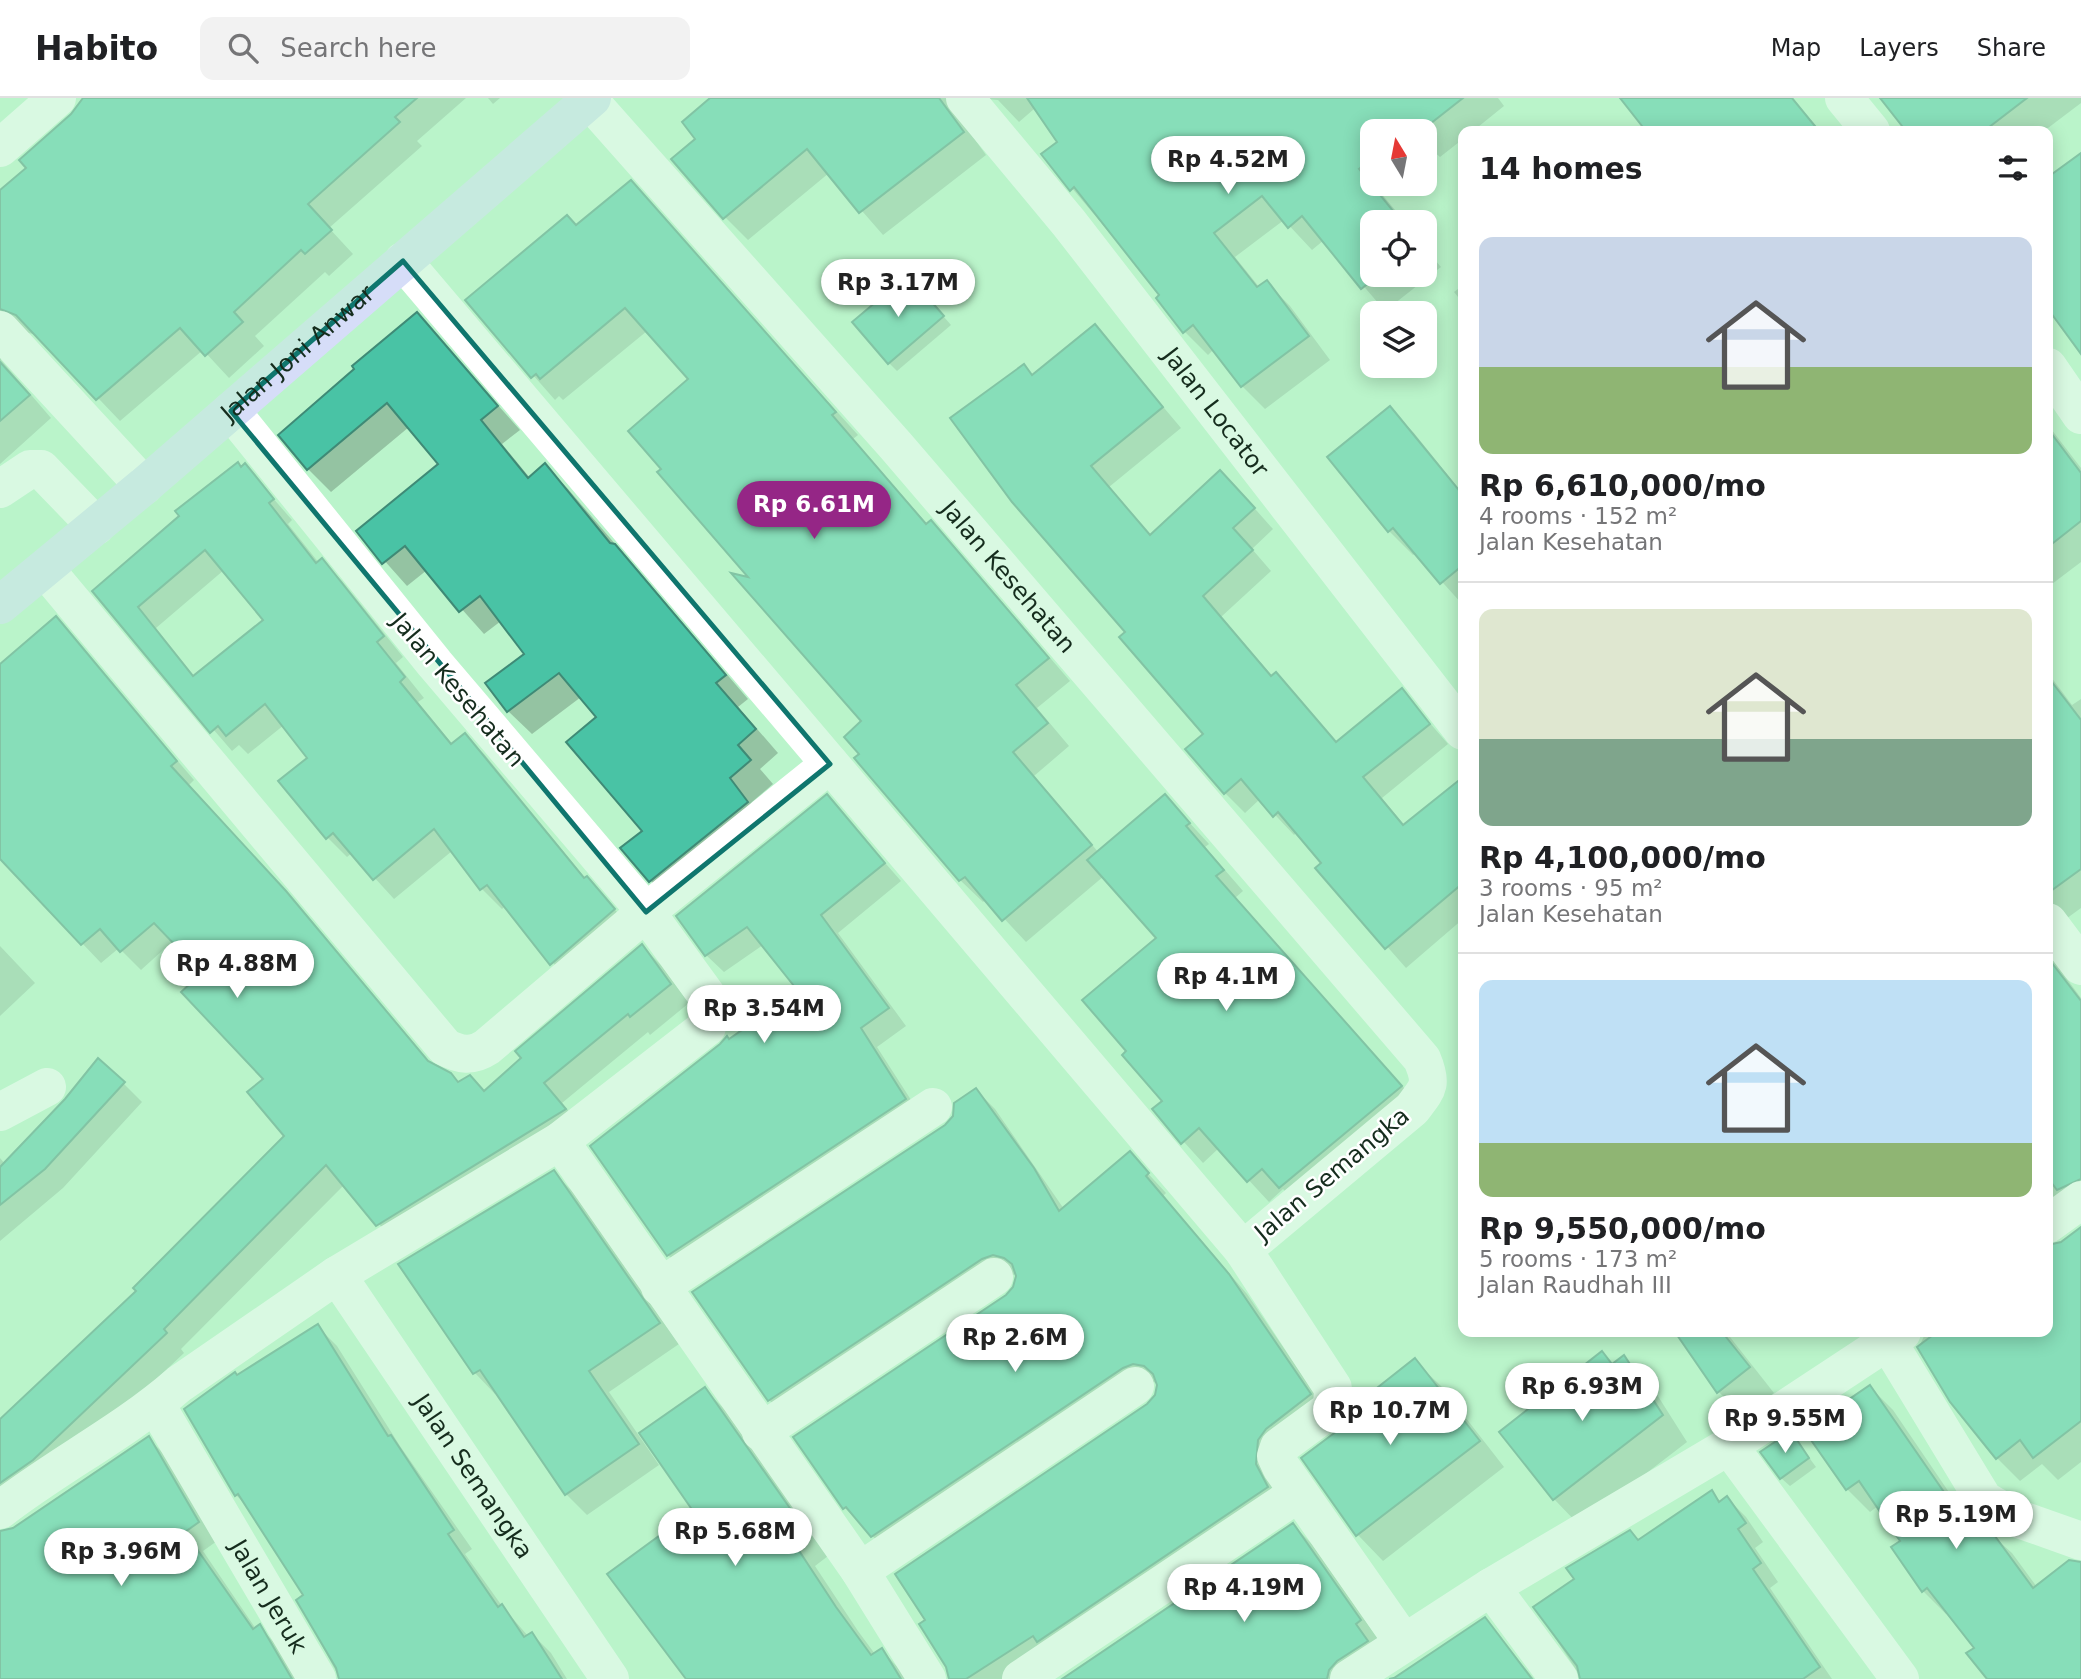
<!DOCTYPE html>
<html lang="en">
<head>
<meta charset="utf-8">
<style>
	body { margin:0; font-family:"DejaVu Sans",sans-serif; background:#f2f2f2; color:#202124; height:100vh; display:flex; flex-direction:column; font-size:26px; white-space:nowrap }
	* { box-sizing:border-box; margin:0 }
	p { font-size:23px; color:#757577 }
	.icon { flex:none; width:38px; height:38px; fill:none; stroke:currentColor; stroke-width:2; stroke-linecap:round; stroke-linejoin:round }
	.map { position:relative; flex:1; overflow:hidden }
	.drawer { position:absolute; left:1458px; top:28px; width:595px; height:1211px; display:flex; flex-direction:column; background:#fff; border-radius:14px; box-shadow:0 4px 18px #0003 }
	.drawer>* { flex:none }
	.needle { width:46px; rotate:350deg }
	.tools { position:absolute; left:1360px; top:21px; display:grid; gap:14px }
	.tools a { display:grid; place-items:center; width:77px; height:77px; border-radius:14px; background:#fff; box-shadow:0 4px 18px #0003; font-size:35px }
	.price { position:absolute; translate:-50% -60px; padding:0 16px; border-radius:24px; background:#fff; color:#222; font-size:23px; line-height:46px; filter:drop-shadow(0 2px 4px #0008) }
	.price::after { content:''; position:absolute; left:50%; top:42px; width:21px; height:16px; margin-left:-10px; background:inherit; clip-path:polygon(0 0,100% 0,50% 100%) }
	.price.current { background:#952686; color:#fff }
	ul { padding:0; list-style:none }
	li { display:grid; align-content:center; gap:14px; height:371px; padding:0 21px }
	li+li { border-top:2px solid #e0e0e0 }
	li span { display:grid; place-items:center; height:217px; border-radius:14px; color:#555 }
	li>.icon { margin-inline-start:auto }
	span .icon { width:126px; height:126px; fill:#fffc; stroke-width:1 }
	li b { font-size:30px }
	h2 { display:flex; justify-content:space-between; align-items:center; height:84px; padding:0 21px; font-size:30px }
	header { display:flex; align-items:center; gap:42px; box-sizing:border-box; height:98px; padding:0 35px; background:#fff; border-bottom:2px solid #e0e0e0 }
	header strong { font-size:33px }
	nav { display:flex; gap:38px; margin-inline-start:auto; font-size:24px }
	.search { width:490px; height:63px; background:#f2f2f2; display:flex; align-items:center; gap:18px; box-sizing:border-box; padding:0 24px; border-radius:14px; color:#757577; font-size:26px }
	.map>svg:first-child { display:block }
	.shadow { fill:#0003; fill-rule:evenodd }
	.building { fill:#49c3a5; stroke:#3f8a76; stroke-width:2; fill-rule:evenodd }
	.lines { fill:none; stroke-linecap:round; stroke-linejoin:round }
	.minor { stroke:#fff; stroke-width:38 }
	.major { stroke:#d6ddf8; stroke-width:38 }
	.marked { fill:none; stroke:#0f766e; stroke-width:5; stroke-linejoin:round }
	.labels { text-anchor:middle; stroke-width:5; stroke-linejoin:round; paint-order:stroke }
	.street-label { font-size:24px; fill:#152c1d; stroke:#fff }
</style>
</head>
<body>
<header>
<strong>Habito</strong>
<div class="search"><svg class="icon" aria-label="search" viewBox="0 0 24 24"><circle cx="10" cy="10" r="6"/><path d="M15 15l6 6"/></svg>Search here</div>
<nav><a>Map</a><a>Layers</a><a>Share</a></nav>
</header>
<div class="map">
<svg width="2081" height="1581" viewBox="0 0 2081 1581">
	<rect width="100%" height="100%" fill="#baf4cb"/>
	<g class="shadow">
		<path d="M86,0H466L417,43L422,48L329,130L353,156L329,178L325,174L255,238L264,248L229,280L203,252L120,323L38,237L19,233L1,250V262L51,320L0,366V95L28,70Z"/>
		<path d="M488,0H500L493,6Z"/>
		<path d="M713,0H1498L1504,8L1473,33H1463V41L1440,59L1432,52L1424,59V33H1372V86H1392L1381,95L1405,124H1372V177H1424V149L1441,169L1385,213L1324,142L1312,152L1284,122L1235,159L1260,190L1267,185L1290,208L1330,262L1265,311L1242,288L1214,251L1208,257L1185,234L1162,197L1044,57L1059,44L1034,11L1019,24L998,2L986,1L966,29L986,57L883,137L829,75L748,142L725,119L698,41Z"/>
		<path d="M1622,0H1791L1821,33H1649Z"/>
		<path d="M1881,0H2081V5L2044,33H1907Z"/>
		<path d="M2081,57V254L2048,208V70L2054,77Z"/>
		<path d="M630,84L858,337L853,341L928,427L931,424L953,447L1070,583L1037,610L1069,648L1034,678L1099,755L1165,698L1209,746L1205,749L1243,793L1235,800L1421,1009L1300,1109L1283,1091L1269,1104L1219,1050L1203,1065L1155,1012L1165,1003L1158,840L1104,778L1026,844L986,801L983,804L960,782L856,660L861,656L863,623L663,371L690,281L647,233L563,302L559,298L555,302L467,202L576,129Z"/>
		<path d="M916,187L951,227L897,273L889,265Z"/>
		<path d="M1463,187V205L1454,194Z"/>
		<path d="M417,216L520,332L502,346L530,380L545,368L568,391L748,601L738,609L778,655L760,671L773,686L752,704L673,806L650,782L644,733L598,619L581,599L532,636L508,613L526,556L501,523L484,536L427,472L407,488L358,433L440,366L409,329L331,394L308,371Z"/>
		<path d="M1095,228L1181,330L1109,389L1151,438L1240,394L1273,431L1252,451L1271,473L1221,519L1273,579L1276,577L1295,596L1337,645L1402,593L1448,646L1382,700L1405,728L1463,681V821L1406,870L1318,770L1323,766L1297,734L1294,737L1260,701L1245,715L1225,695L1205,636L1127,534L1024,269L1034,278Z"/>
		<path d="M1390,311L1414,335L1463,396V507L1416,455L1413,457L1389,433Z"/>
		<path d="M2048,327L2081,370V464L2048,489Z"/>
		<path d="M245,368L292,422L288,426L319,465L322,463L342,483L403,559L396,565L424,600L418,604L453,647L465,637L485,657L586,781L634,832L571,886L505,808L502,811L482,791L452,753L394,801L352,755L347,759L327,739L310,660L284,627L248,656L239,647L232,653L94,493ZM224,472L266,522L195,579L156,530Z"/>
		<path d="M55,520L194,682L188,688L305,815L433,968L458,985L485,994L642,848L661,867L689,905L650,937L648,934L562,1005L583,1031L396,1146L345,1086L181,1251L184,1255L52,1380L0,1420V1324L139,1193L287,1038L265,981L204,875L173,843L141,872L119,850L101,865L0,759V566Z"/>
		<path d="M2048,575L2072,607L2081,601V810L2048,834L2053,862L2081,900V1115L2051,1140L2049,1150L2062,1145L2081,1130V1364L2058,1382L2042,1366L2020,1383L1997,1360L1919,1249L1925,1236L1920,1234H2048Z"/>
		<path d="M827,699L901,783L838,835L906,928L877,949L922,1019L686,1175L668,1157L730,943L800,893L763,847L724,874L706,857Z"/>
		<path d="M0,848L35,885L0,918Z"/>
		<path d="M123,985L142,1004L63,1090L0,1143V1060L5,1066Z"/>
		<path d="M976,992L995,1011L1064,1111L1130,1056L1166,1095L1163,1098L1247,1196L1328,1315L1284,1350L1286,1408L1028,1581H953L921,1526L1148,1307L1156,1298L1158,1285L1152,1284L891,1457L845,1410L1015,1190L1017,1176L1001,1179L788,1320L769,1302L946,1029Z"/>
		<path d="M553,1074L574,1095L679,1246L609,1294L659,1367L587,1417L566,1396L498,1295L495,1296L475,1275L401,1166Z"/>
		<path d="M318,1229L337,1248L400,1348L472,1451L465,1456L502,1508L528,1538L532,1536L551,1555L567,1581H340L298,1503L306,1498L249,1410L236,1397L186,1311Z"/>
		<path d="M1677,1234H1726L1774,1295L1743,1319L1718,1293Z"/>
		<path d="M1602,1255L1614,1267L1624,1259L1649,1284L1687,1344L1579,1427L1554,1401Z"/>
		<path d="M1415,1263L1441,1288L1504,1369L1383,1463L1358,1437L1304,1360L1347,1328Z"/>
		<path d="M1870,1289L1893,1312L1957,1406L2012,1455L2037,1489L2081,1466V1581H1989L1976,1550L1948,1514L1946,1516L1923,1493L1902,1443L1878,1408L1870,1414L1847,1391Z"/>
		<path d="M705,1291L726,1313L828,1458L815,1468L858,1533L875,1556L882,1552L908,1581H687Z"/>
		<path d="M1791,1335L1816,1369L1790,1388L1781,1380Z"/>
		<path d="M148,1340L167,1359L217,1443L203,1453L256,1531L259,1529L278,1548L298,1581H0V1435L13,1431Z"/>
		<path d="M1711,1394L1721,1404L1727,1400L1746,1419L1763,1444L1755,1450L1778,1484L1770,1490L1832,1581H1582L1535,1509L1576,1481L1630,1434L1639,1443Z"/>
		<path d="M1293,1427L1312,1446L1378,1541L1356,1581H1063Z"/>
		<path d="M1485,1521L1534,1581H1392Z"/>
	</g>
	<g class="building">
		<path d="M83,0H417L395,19L400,24L308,106L332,132L305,156L301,152L234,214L243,224L205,258L180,230L96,302L16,217L0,211V92L26,70L19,62L71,16Z"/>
		<path d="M710,0H939L964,34L859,115L807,51L723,121L671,61L695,41L682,24Z"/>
		<path d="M1027,0H1463L1421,33H1372V60L1359,71L1402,124H1372V177H1379L1361,191L1302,118L1288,130L1262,98L1214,135L1257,189L1267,182L1309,238L1241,289L1193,227L1183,235L1156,200L1159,197L1074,89L1070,93L1041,56L1057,44Z"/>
		<path d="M1620,0H1792L1819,33H1646Z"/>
		<path d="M1880,0H2027L1984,33H1906Z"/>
		<path d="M2081,55V256L2048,211V79Z"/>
		<path d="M631,82L836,314L832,317L926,426L931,422L1049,560L1016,587L1048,625L1013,654L1092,747L1002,823L965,779L959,783L854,660L859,656L844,639L861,623L731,475L748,479L657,374L661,371L628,333L688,281L625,210L540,281L536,276L531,280L465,202L567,117L576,127Z"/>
		<path d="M908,177L944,218L888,266L852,224Z"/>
		<path d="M417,214L498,308L481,322L528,380L545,365L610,445L615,446L726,577L716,585L756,631L738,647L751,662L730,680L748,704L649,784L620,750L642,733L566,644L596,619L559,575L507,614L485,585L524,556L480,498L459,514L405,448L382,466L356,433L438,366L387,305L307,372L278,337L354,271L352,268Z"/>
		<path d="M1095,226L1163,309L1091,368L1150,437L1220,372L1255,410L1233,430L1253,452L1203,498L1271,578L1276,574L1336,644L1402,590L1430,626L1363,679L1403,727L1463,679V785L1385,851L1315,770L1321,765L1278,714L1273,719L1241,681L1224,696L1185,651L1203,636L1119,539L1125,534L1012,404L950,320L1024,266L1032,277Z"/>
		<path d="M0,264L30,297L0,323Z"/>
		<path d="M1390,308L1463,397V467L1440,486L1393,430L1388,434L1327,359Z"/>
		<path d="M2048,331L2081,375V423L2048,449Z"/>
		<path d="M238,364L241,369L245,365L274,401L269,405L316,465L322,460L384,538L377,544L405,579L400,584L451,646L465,635L584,780L587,778L615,811L550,867L487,787L480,792L434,731L373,782L333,735L326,741L278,683L307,660L265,606L226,638L218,628L210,635L92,493L179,418L175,413ZM205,452L263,522L193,578L138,509Z"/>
		<path d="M56,518L177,663L171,668L286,793L428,963L451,975L458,984L470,977L484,993L521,960L515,953L642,846L671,886L630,919L628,916L544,985L566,1011L376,1128L326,1067L164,1231L167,1235L33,1362L0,1385V1321L136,1193L133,1190L284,1038L247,994L263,981L181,894L202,875L154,825L120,854L100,831L81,847L0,761V566Z"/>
		<path d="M2048,579L2081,622V771L2048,795Z"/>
		<path d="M827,696L885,765L821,817L889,910L861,930L906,1001L667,1158L590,1048L720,946L727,938L729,941L798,893L747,829L705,858L676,818Z"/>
		<path d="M1165,696L1190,725L1186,728L1224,772L1216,778L1402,988L1279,1090L1262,1071L1247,1084L1199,1030L1181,1046L1152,1011L1162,1003L1122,957L1126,953L1082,902L1156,840L1087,762Z"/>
		<path d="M2048,860L2081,903V1081L2057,1092L2048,1080Z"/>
		<path d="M98,960L125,984L45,1071L0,1107V1069L65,1001Z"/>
		<path d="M976,990L1034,1070L1059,1113L1130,1053L1149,1075L1146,1078L1229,1176L1311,1296L1266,1331L1258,1342L1256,1366L1268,1389L1037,1544L1033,1538L966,1581H949L946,1569L919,1526L925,1522L895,1476L1147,1306L1155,1297L1157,1287L1153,1276L1144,1268L1133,1266L1123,1270L871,1439L846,1409L843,1411L793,1339L1006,1197L1013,1189L1016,1178L1012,1166L1004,1160L993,1157L982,1161L768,1303L692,1194L945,1027L953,1018L954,1005Z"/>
		<path d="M554,1072L660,1225L589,1273L639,1346L565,1397L480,1272L473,1276L398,1166Z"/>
		<path d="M2081,1129V1323L2033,1360L2020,1342L1996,1361L1950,1304L1917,1249L1937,1234H2048V1147L2061,1144Z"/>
		<path d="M318,1226L388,1338L391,1337L454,1432L448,1436L498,1509L502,1506L524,1539L532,1534L562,1581H339L336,1570L296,1502L303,1497L238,1396L235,1398L184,1311L235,1274L237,1277Z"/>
		<path d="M1675,1234H1722L1750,1269L1717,1295Z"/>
		<path d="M1602,1253L1612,1266L1624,1257L1663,1317L1553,1402L1499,1334Z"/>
		<path d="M1415,1260L1480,1343L1356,1438L1301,1360L1345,1327L1351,1320L1354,1308Z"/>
		<path d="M1870,1287L1953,1407L1959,1403L1972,1420L1989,1430L2033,1490L2069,1462L2081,1464V1581H1987L1966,1555L1974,1550L1927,1490L1922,1494L1891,1449L1900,1443L1859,1383L1846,1392L1804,1332Z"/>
		<path d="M705,1289L808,1436L794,1445L836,1509L871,1557L882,1550L901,1581H686L607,1476L693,1413L639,1335Z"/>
		<path d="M1791,1333L1809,1360L1780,1381L1760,1354Z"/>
		<path d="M149,1338L199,1424L185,1434L253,1531L260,1526L292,1581H0V1433L13,1430Z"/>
		<path d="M1712,1392L1719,1404L1727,1398L1746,1425L1738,1431L1761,1465L1753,1471L1820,1569L1803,1581H1580L1577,1568L1533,1509L1574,1481L1566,1470L1630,1432L1638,1442Z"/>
		<path d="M1293,1425L1361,1522L1356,1526L1368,1543L1337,1563L1329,1572L1327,1581H1062Z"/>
		<path d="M1485,1519L1532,1581H1389L1394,1580Z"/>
	</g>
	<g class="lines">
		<g class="minor">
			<path id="s1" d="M965,0L1069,125L1463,633"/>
			<path d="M1844,0L1871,33"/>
			<path id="s2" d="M589,2L896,348L1422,961C1433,987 1428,990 1412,1011L1243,1152"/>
			<path d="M0,50L57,0"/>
			<path d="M403,163L1243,1152L1333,1290L1332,1310L1279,1349L1276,1358L1281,1369L1404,1545"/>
			<path d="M0,232L144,388"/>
			<path d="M2048,269L2081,317"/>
			<path d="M0,391L30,371H41L96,428"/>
			<path d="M45,471L445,949C460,957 472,959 487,949L646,814L830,666"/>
			<path d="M2048,824L2081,868"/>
			<path d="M0,1014L47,989"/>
			<path d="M560,1043L860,1473L927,1581"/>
			<path d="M2048,1126L2081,1102"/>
			<path id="s3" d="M337,1177L610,1581"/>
			<path d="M660,1189L933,1009"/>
			<path d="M1888,1244L1984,1402L2013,1419L2081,1443"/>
			<path id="s4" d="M156,1307L317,1581"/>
			<path d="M761,1334L994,1179"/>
			<path d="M1729,1348L1900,1581"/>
			<path d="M0,1412C58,1367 124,1334 179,1286L337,1177L560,1043L707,929V898L646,814L435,566L231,313"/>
			<path d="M860,1473L1135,1288"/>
			<path d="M1491,1489L1559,1581"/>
			<path d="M1021,1581L1297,1396"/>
			<path d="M1349,1581L1491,1489L1729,1348L1902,1234"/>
		</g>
		<path class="major" id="s5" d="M0,507L144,388L592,0"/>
	</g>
	<path d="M0 0H2081V1581H0ZM403,163L830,666L646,814L231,313Z" fill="#baf4cb" fill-opacity=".55" fill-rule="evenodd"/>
	<path class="marked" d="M403,163L830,666L646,814L231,313Z"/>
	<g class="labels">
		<g class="street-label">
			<text dy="8" stroke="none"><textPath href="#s5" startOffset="390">Jalan Joni Anwar</textPath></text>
			<text dy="8" stroke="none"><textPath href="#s1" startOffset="402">Jalan Locator</textPath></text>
			<text dy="8" stroke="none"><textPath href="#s2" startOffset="635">Jalan Kesehatan</textPath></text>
			<text transform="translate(458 592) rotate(50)" y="8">Jalan Kesehatan</text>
			<text transform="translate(1332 1076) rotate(-40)" y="8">Jalan Semangka</text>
			<text dy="8" stroke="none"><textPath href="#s3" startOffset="243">Jalan Semangka</textPath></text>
			<text dy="8" stroke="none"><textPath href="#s4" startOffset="222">Jalan Jeruk</textPath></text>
		</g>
	</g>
</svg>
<div class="tools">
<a><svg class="needle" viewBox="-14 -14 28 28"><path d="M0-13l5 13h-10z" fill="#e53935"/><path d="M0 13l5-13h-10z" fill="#757577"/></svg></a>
<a><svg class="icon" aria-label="locate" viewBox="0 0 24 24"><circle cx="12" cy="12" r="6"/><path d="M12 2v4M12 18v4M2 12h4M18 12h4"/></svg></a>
<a><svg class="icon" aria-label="layers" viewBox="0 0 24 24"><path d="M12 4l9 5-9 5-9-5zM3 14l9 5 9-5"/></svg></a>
</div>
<b class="price" style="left:1228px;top:98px">Rp 4.52M</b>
<b class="price" style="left:898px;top:221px">Rp 3.17M</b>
<b class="price current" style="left:814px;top:443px">Rp 6.61M</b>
<b class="price" style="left:237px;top:902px">Rp 4.88M</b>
<b class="price" style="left:1226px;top:915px">Rp 4.1M</b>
<b class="price" style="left:764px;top:947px">Rp 3.54M</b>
<b class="price" style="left:1015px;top:1276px">Rp 2.6M</b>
<b class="price" style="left:1582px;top:1325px">Rp 6.93M</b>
<b class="price" style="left:1390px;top:1349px">Rp 10.7M</b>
<b class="price" style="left:1785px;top:1357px">Rp 9.55M</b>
<b class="price" style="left:1956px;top:1453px">Rp 5.19M</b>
<b class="price" style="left:735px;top:1470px">Rp 5.68M</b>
<b class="price" style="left:121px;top:1490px">Rp 3.96M</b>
<b class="price" style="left:1244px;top:1526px">Rp 4.19M</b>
<section class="drawer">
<h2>14 homes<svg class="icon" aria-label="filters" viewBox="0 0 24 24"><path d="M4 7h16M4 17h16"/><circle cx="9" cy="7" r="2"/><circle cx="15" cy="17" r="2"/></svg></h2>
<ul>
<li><span style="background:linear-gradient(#c9d6e8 60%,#8fb573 0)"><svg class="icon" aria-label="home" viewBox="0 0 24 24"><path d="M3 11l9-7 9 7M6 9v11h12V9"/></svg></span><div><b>Rp 6,610,000/mo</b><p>4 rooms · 152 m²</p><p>Jalan Kesehatan</p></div></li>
<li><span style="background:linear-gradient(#dfe7d0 60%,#7fa58c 0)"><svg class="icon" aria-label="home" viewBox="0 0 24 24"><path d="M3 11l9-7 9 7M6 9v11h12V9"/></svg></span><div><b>Rp 4,100,000/mo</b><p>3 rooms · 95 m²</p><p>Jalan Kesehatan</p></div></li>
<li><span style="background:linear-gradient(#bfe0f5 75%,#8fb573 0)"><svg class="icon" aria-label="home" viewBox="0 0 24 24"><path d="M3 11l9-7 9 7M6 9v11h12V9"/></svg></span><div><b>Rp 9,550,000/mo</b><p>5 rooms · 173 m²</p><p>Jalan Raudhah III</p></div></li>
</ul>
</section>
</div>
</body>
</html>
